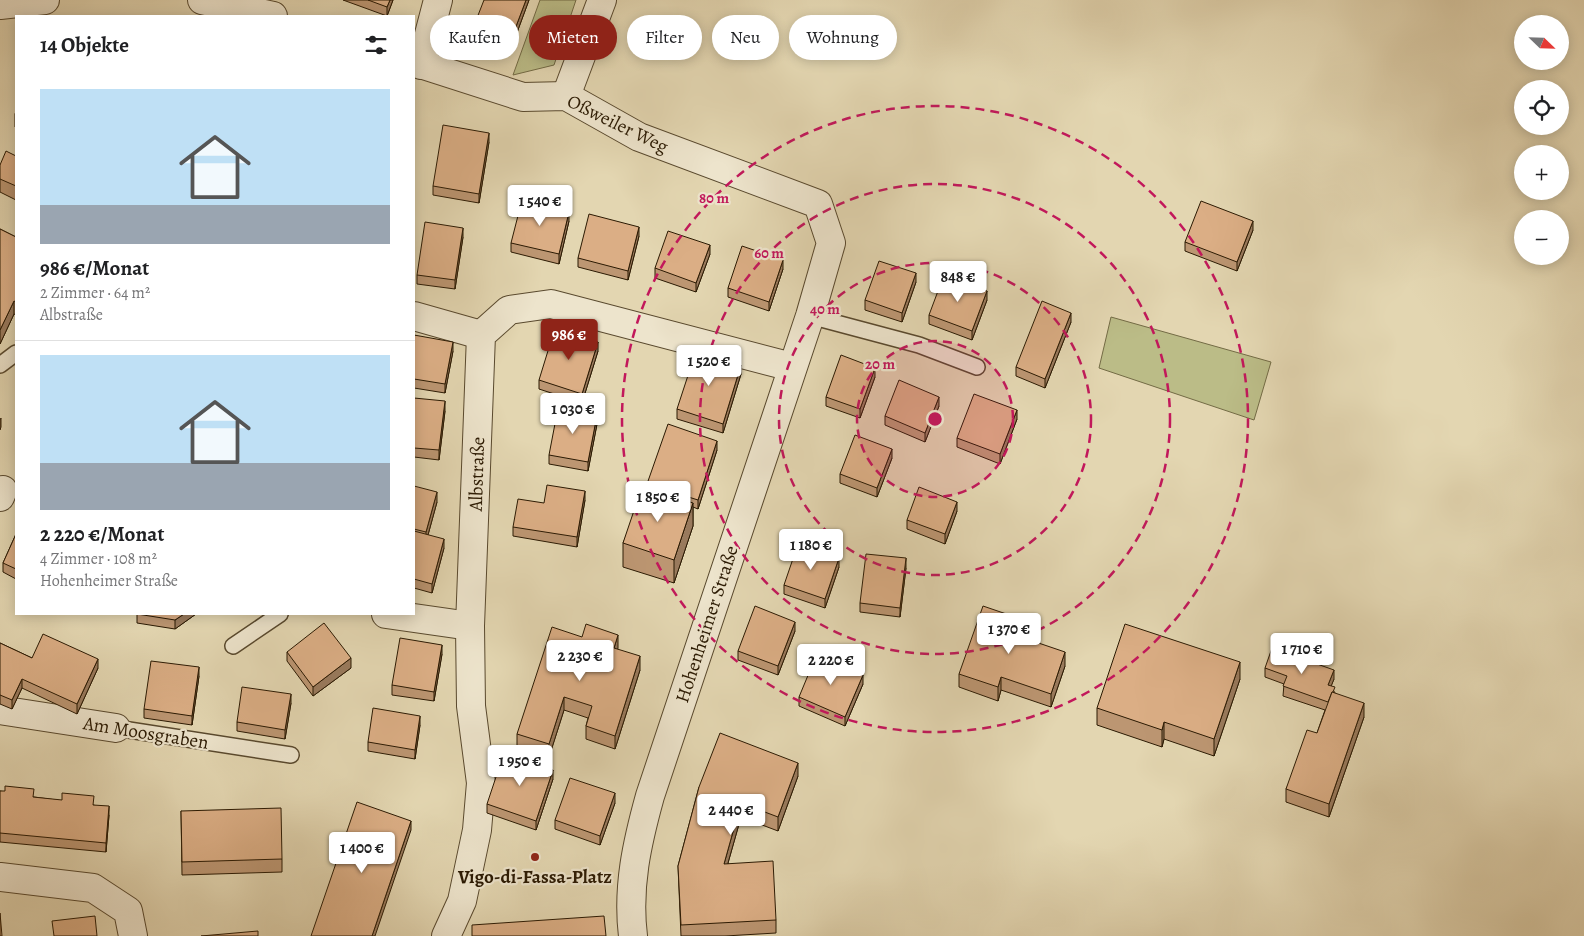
<!DOCTYPE html>
<html lang="de">
<head>
<meta charset="utf-8">
<style>
	body { margin:0; font-family:Alegreya,serif; background:#f2f2f2; color:#202124; height:100vh; display:flex; flex-direction:column; font-size:19px; white-space:nowrap }
	* { box-sizing:border-box; margin:0 }
	p { font-size:16px; color:#757577 }
	.icon { flex:none; width:28px; height:28px; fill:none; stroke:currentColor; stroke-width:2; stroke-linecap:round; stroke-linejoin:round }
	.map { position:relative; flex:1; overflow:hidden }
	.panel { position:absolute; left:15px; top:15px; width:400px; height:600px; display:flex; flex-direction:column; background:#fff; border-radius:0px; box-shadow:0 2px 12px #0003 }
	.panel>* { flex:none }
	.banner { position:absolute; left:430px; top:15px; width:475px; height:45px; display:flex; gap:10px }
	.needle { width:32px; rotate:113deg }
	.fabs { position:absolute; left:1514px; top:15px; display:grid; gap:10px }
	.fabs a { display:grid; place-items:center; width:55px; height:55px; border-radius:50%; background:#fff; box-shadow:0 2px 12px #0003; font-size:25px }
	.price { position:absolute; translate:-50% -42px; padding:0 11px; border-radius:5px; background:#fff; color:#222; font-size:16px; line-height:32px; filter:drop-shadow(0 1px 2px #0008) }
	.price::after { content:''; position:absolute; left:50%; top:30px; width:15px; height:11px; margin-left:-8px; background:inherit; clip-path:polygon(0 0,100% 0,50% 100%) }
	.price.current { background:#8f2418; color:#fff }
	ul { padding:0; list-style:none }
	li { display:grid; align-content:center; gap:10px; height:265px; padding:0 25px }
	li+li { border-top:1px solid #e0e0e0 }
	li span { display:grid; place-items:center; height:155px; border-radius:0px; color:#555 }
	li>.icon { margin-inline-start:auto }
	span .icon { width:90px; height:90px; fill:#fffc; stroke-width:1 }
	li b { font-size:21px }
	h2 { display:flex; justify-content:space-between; align-items:center; height:60px; padding:0 25px; font-size:21px }
	.chip { padding:0 18px; border-radius:22px; background:#fff; box-shadow:0 2px 12px #0003; font-size:18px; line-height:45px }
	.chip.current { background:#8f2418; color:#fff }
	.map>svg:first-child { display:block }
	.green { fill:#bbbc87; stroke:#736b45 }
	.lines { fill:none; stroke-linecap:round; stroke-linejoin:round }
	.service-casing { stroke:#59492e; stroke-width:18 }
	.minor-casing { stroke:#59492e; stroke-width:30 }
	.service { stroke:#ede4cc; stroke-width:15 }
	.minor { stroke:#ede4cc; stroke-width:28 }
	.wall { fill:#bc9672; stroke:#2b1a03 }
	.shaded-wall { fill:#997a5d; stroke:#2b1a03 }
	.building { fill:#dbae85; stroke:#2b1a03 }
	.ring { fill:none; stroke:#c2185b; stroke-width:2.5; stroke-dasharray:9 6 }
	.poi-dot { fill:#8f2418; stroke:#ede4cc; stroke-width:2 }
	.labels { text-anchor:middle; stroke-width:4.5; stroke-linejoin:round; paint-order:stroke }
	.street-label { font-size:19px; fill:#2b1a03; stroke:#ede4cc }
	.poi-label { font-size:19px; font-weight:bold; fill:#2b1a03; stroke:#ede4cc }
	.centre { fill:#c2185b; stroke:#ede4cc; stroke-width:2.5 }
	.ring-label { font-size:15px; text-anchor:middle; font-weight:bold; fill:#c2185b; stroke:#ede4cc; stroke-width:4.5; stroke-linejoin:round; paint-order:stroke }
</style>
</head>
<body>
<div class="map">
<svg width="1584" height="936" viewBox="0 0 1584 936">
	<rect width="100%" height="100%" fill="#e3d6b1"/>
	<filter id="stains"><feTurbulence type="fractalNoise" baseFrequency=".004" numOctaves="4"/><feColorMatrix values="0 0 0 0 .2 0 0 0 0 .09 0 0 0 0 .02 0 0 0 .5 -.17"/></filter>
	<radialGradient id="worn" r=".72"><stop offset=".6" stop-color="#630" stop-opacity="0"/><stop offset="1" stop-color="#630" stop-opacity=".3"/></radialGradient>
	<g class="green">
		<path d="M540,0H576L554,65L513,75Z"/>
		<path d="M1111,317L1271,362L1254,420L1099,368Z"/>
	</g>
	<g class="lines">
		<defs>
			<g id="service">
				<path d="M810,316L919,345L977,367"/>
				<path d="M0,365L16,353"/>
				<path d="M233,646L280,614"/>
				<path d="M116,728L291,755"/>
			</g>
			<g id="minor">
				<path d="M202,0L273,16"/>
				<path d="M0,5L45,0"/>
				<path d="M414,62L523,97L566,96L639,137L818,204L831,243L810,316L650,796C637,843 627,887 633,936"/>
				<path d="M421,65L438,0"/>
				<path d="M566,96L602,0"/>
				<path d="M414,316L481,335"/>
				<path d="M0,497L3,490"/>
				<path d="M386,614L470,626"/>
				<path d="M0,710L116,728"/>
				<path d="M0,877L93,888L128,911L133,936"/>
				<path d="M446,936L462,901L477,830L481,783L471,706L470,626L481,335L509,310L551,304L792,367"/>
			</g>
		</defs>
		<use href="#service" class="service-casing"/>
		<use href="#minor" class="minor-casing"/>
		<use href="#service" class="service"/>
		<use href="#minor" class="minor"/>
	</g>
	<g class="wall">
		<path d="M343,0H393L387,16Z"/>
		<path d="M529,0L512,46L475,32V23Z"/>
		<path d="M16,111V128L15,127V114Z"/>
		<path d="M489,142L479,203L433,195V186Z"/>
		<path d="M16,156V200L0,192V165Z"/>
		<path d="M569,221L559,264L511,252V243Z"/>
		<path d="M0,229L16,237V315L14,314L0,344Z"/>
		<path d="M1253,230L1237,271L1185,251V242Z"/>
		<path d="M639,236L628,280L578,267V258Z"/>
		<path d="M463,237L455,289L417,284V275Z"/>
		<path d="M710,254L696,292L655,278V268Z"/>
		<path d="M783,269L769,311L728,297V288Z"/>
		<path d="M916,282L902,322L865,310V300Z"/>
		<path d="M987,300L972,340L929,324V315Z"/>
		<path d="M1071,322L1045,388L1016,376V367Z"/>
		<path d="M414,335L453,351L445,393L414,388Z"/>
		<path d="M598,351L582,403L539,389V380Z"/>
		<path d="M741,374L723,433L677,419V409Z"/>
		<path d="M875,377L860,418L826,406V397Z"/>
		<path d="M414,398L445,411L439,460L414,457Z"/>
		<path d="M939,406L925,442L885,425V416Z"/>
		<path d="M1017,419L1000,464L957,447V438Z"/>
		<path d="M597,424L588,471L549,464V455Z"/>
		<path d="M717,450L698,509L693,507V526L674,583L623,567V543L647,488V484Z"/>
		<path d="M892,458L877,497L840,483V474Z"/>
		<path d="M414,486L437,502L428,535L444,548L432,593L414,588Z"/>
		<path d="M585,500L577,547L513,536V527Z"/>
		<path d="M957,511L945,544L907,529V520Z"/>
		<path d="M16,534V579L3,572V563Z"/>
		<path d="M839,567L825,608L784,594V585Z"/>
		<path d="M906,568L900,617L860,612V603Z"/>
		<path d="M137,614H196L175,629L137,623Z"/>
		<path d="M795,631L778,675L738,660V651Z"/>
		<path d="M1021,632L1020,637L1065,666L1051,707L1001,690L998,701L959,687V674Z"/>
		<path d="M0,643L32,658L98,668L77,714L22,688L12,709L0,704Z"/>
		<path d="M618,649L640,670L615,749L586,739V726L588,718L564,710L549,757L517,747V734Z"/>
		<path d="M287,652L351,668L313,696L287,661Z"/>
		<path d="M442,654L434,701L392,695V685Z"/>
		<path d="M1265,668L1334,679L1331,686L1335,693L1364,717L1329,817L1286,802V789L1317,733L1325,710L1283,696L1284,684L1265,677Z"/>
		<path d="M199,676L192,725L144,718V709Z"/>
		<path d="M1240,679L1214,756L1164,739L1162,747L1097,725V708Z"/>
		<path d="M863,684L845,726L799,706V697Z"/>
		<path d="M291,703L285,739L237,731V722Z"/>
		<path d="M420,725L415,759L368,751V742Z"/>
		<path d="M798,776L778,831L741,817L728,863L776,920V933L725,936H681L678,866L699,787Z"/>
		<path d="M553,779L536,830L487,813V804Z"/>
		<path d="M0,791L34,797L94,805L109,815L106,852L0,842Z"/>
		<path d="M615,803L600,845L555,829V820Z"/>
		<path d="M181,811L282,859V872L182,875Z"/>
	</g>
	<g class="shaded-wall">
		<path d="M390,0H393L387,16V7Z"/>
		<path d="M526,0H529L512,46V37Z"/>
		<path d="M489,133V142L479,203V194Z"/>
		<path d="M569,212V221L559,264V254Z"/>
		<path d="M1253,221V230L1237,271V262Z"/>
		<path d="M639,227V236L628,280V271Z"/>
		<path d="M463,228V237L455,289V280Z"/>
		<path d="M710,245V254L696,292V283Z"/>
		<path d="M783,260V269L769,311V302Z"/>
		<path d="M916,273V282L902,322V313Z"/>
		<path d="M987,291V300L972,340V331Z"/>
		<path d="M14,301V314L0,344V330Z"/>
		<path d="M1071,313V322L1045,388V379Z"/>
		<path d="M453,342V351L445,393V384Z"/>
		<path d="M598,342V351L582,403V394Z"/>
		<path d="M741,365V374L723,433V424Z"/>
		<path d="M875,368V377L860,418V409Z"/>
		<path d="M939,397V406L925,442V433Z"/>
		<path d="M445,401V411L439,460V450Z"/>
		<path d="M1017,410V419L1000,464V454Z"/>
		<path d="M597,415V424L588,471V462Z"/>
		<path d="M1,418V427L0,430V420Z"/>
		<path d="M717,441V450L698,509V500Z"/>
		<path d="M892,449V458L877,497V488Z"/>
		<path d="M585,491V500L577,547V537Z"/>
		<path d="M437,492V502L426,542V532Z"/>
		<path d="M957,502V511L945,544V534Z"/>
		<path d="M693,503V526L674,583V560Z"/>
		<path d="M444,539V548L432,593V584Z"/>
		<path d="M839,558V567L825,608V599Z"/>
		<path d="M906,558V568L900,617V608Z"/>
		<path d="M184,614H196L175,629V620Z"/>
		<path d="M1021,619V632L1015,648V635Z"/>
		<path d="M795,622V631L778,675V666Z"/>
		<path d="M618,635V648L614,661V648Z"/>
		<path d="M442,645V654L434,701V692Z"/>
		<path d="M1065,652V666L1051,707V694Z"/>
		<path d="M640,656V670L615,749V736Z"/>
		<path d="M351,658V668L313,696V687Z"/>
		<path d="M98,659V668L77,714V704Z"/>
		<path d="M1240,662V679L1214,756V739Z"/>
		<path d="M199,667V676L192,725V716Z"/>
		<path d="M1334,670V679L1328,694V685Z"/>
		<path d="M863,675V684L845,726V717Z"/>
		<path d="M1001,677V690L998,701V687Z"/>
		<path d="M22,679V688L12,709V700Z"/>
		<path d="M291,694V703L285,739V730Z"/>
		<path d="M564,697V710L549,757V744Z"/>
		<path d="M1364,703V717L1329,817V804Z"/>
		<path d="M420,716V725L415,759V750Z"/>
		<path d="M1164,722V739L1162,747V730Z"/>
		<path d="M798,763V776L778,831V817Z"/>
		<path d="M553,770V779L536,830V821Z"/>
		<path d="M615,793V803L600,845V836Z"/>
		<path d="M741,803V817L724,877V864Z"/>
		<path d="M109,806V815L106,852V843Z"/>
		<path d="M411,821V830L375,936H372Z"/>
	</g>
	<g class="building">
		<path d="M368,0H390L387,7Z"/>
		<path d="M484,0H526L512,37L475,23Z"/>
		<path d="M443,125L489,133L479,194L433,186Z"/>
		<path d="M6,151L16,156V186L0,179V165Z"/>
		<path d="M522,200L569,212L559,254L511,243Z"/>
		<path d="M1201,201L1253,221L1237,262L1185,242Z"/>
		<path d="M589,214L639,227L628,271L578,258Z"/>
		<path d="M425,222L463,228L455,280L417,275Z"/>
		<path d="M0,229L16,237V302L14,301L0,330Z"/>
		<path d="M668,231L710,245L696,283L655,268Z"/>
		<path d="M742,246L783,260L769,302L728,288Z"/>
		<path d="M879,261L916,273L902,313L865,300Z"/>
		<path d="M944,275L987,291L972,331L929,315Z"/>
		<path d="M1042,301L1071,313L1045,379L1016,367Z"/>
		<path d="M555,328L598,342L582,394L539,380Z"/>
		<path d="M414,335L453,342L445,384L414,379Z"/>
		<path d="M696,351L741,365L723,424L677,409Z"/>
		<path d="M841,355L875,368L860,409L826,397Z"/>
		<path d="M899,380L939,397L925,433L885,416Z"/>
		<path d="M974,394L1017,410L1000,454L957,438Z"/>
		<path d="M414,398L445,401L439,450L414,448Z"/>
		<path d="M558,408L597,415L588,462L549,455Z"/>
		<path d="M668,424L717,441L698,500L647,484Z"/>
		<path d="M855,435L892,449L877,488L840,474Z"/>
		<path d="M547,485L585,491L577,537L513,527L518,499L544,503Z"/>
		<path d="M414,486L437,492L426,532L414,529Z"/>
		<path d="M642,487L693,503L674,560L623,543Z"/>
		<path d="M919,487L957,502L945,534L907,520Z"/>
		<path d="M414,531L444,539L432,584L414,579Z"/>
		<path d="M16,534V569L3,563Z"/>
		<path d="M798,544L839,558L825,599L784,585Z"/>
		<path d="M866,554L906,558L900,608L860,603Z"/>
		<path d="M755,606L795,622L778,666L738,651Z"/>
		<path d="M983,606L1021,619L1015,635L1065,652L1051,694L1001,677L998,687L959,674Z"/>
		<path d="M137,614H184L175,620Z"/>
		<path d="M324,623L351,658L313,687L287,652Z"/>
		<path d="M586,624L618,635L614,648L640,656L615,736L586,726L592,706L564,697L549,744L517,734L552,627L582,637Z"/>
		<path d="M1125,624L1240,662L1214,739L1164,722L1162,730L1097,708Z"/>
		<path d="M43,634L98,659L77,704L22,679L12,700L0,695V643L32,658Z"/>
		<path d="M400,638L442,645L434,692L392,685Z"/>
		<path d="M1272,648L1334,670L1328,685L1335,687L1333,692H1332L1328,702L1283,686L1287,676L1265,668Z"/>
		<path d="M816,656L863,675L845,717L799,697Z"/>
		<path d="M151,661L199,667L192,716L144,709Z"/>
		<path d="M242,687L291,694L285,730L237,722Z"/>
		<path d="M1332,692L1364,703L1329,804L1286,789L1307,730L1317,733Z"/>
		<path d="M373,708L420,716L415,750L368,742Z"/>
		<path d="M720,733L798,763L778,817L741,803L724,864L773,861L776,920L681,925L678,866L699,787Z"/>
		<path d="M504,753L553,770L536,821L487,804Z"/>
		<path d="M570,778L615,793L600,836L555,820Z"/>
		<path d="M5,786L34,789L33,797L62,800V793L94,796L93,805L109,806L106,843L0,833V791H5Z"/>
		<path d="M357,802L411,821L372,936H311Z"/>
		<path d="M281,808L282,859L182,862L181,811Z"/>
		<path d="M0,913L2,936H0Z"/>
		<path d="M95,916L97,936H54L52,921Z"/>
		<path d="M604,916L606,936H472V925Z"/>
		<path d="M258,931V936H201Z"/>
	</g>
	<circle cx="935" cy="419" r="78" fill="#c2185b" fill-opacity=".12"/>
	<g class="ring">
		<circle cx="935" cy="419" r="78"/>
		<circle cx="935" cy="419" r="156"/>
		<circle cx="935" cy="419" r="235"/>
		<circle cx="935" cy="419" r="313"/>
	</g>
	<circle class="poi-dot" cx="535" cy="857" r="5"/>
	<g class="labels">
		<g class="street-label">
			<text transform="translate(618 123) rotate(26)" y="7">Oßweiler Weg</text>
			<text transform="translate(476 474) rotate(-88)" y="7">Albstraße</text>
			<text transform="translate(706 624) rotate(-72)" y="7">Hohenheimer Straße</text>
			<text transform="translate(146 732) rotate(9)" y="7">Am Moosgraben</text>
		</g>
		<g class="poi-label">
			<text x="535" y="883">Vigo-di-Fassa-Platz</text>
		</g>
	</g>
	<circle cx="935" cy="419" r="8" class="centre"/>
	<g class="ring-label">
		<text x="714" y="203">80 m</text>
		<text x="769" y="258">60 m</text>
		<text x="825" y="314">40 m</text>
		<text x="880" y="369">20 m</text>
	</g>
	<rect width="100%" height="100%" filter="url(#stains)"/>
	<rect width="100%" height="100%" fill="url(#worn)"/>
</svg>
<div class="fabs">
<a><svg class="needle" viewBox="-14 -14 28 28"><path d="M0-13l5 13h-10z" fill="#e53935"/><path d="M0 13l5-13h-10z" fill="#757577"/></svg></a>
<a><svg class="icon" aria-label="locate" viewBox="0 0 24 24"><circle cx="12" cy="12" r="6"/><path d="M12 2v4M12 18v4M2 12h4M18 12h4"/></svg></a>
<a>+</a>
<a>−</a>
</div>
<b class="price" style="left:540px;top:227px">1 540 €</b>
<b class="price" style="left:958px;top:303px">848 €</b>
<b class="price current" style="left:569px;top:361px">986 €</b>
<b class="price" style="left:709px;top:387px">1 520 €</b>
<b class="price" style="left:573px;top:435px">1 030 €</b>
<b class="price" style="left:658px;top:523px">1 850 €</b>
<b class="price" style="left:811px;top:571px">1 180 €</b>
<b class="price" style="left:1009px;top:655px">1 370 €</b>
<b class="price" style="left:1302px;top:675px">1 710 €</b>
<b class="price" style="left:580px;top:682px">2 230 €</b>
<b class="price" style="left:831px;top:686px">2 220 €</b>
<b class="price" style="left:520px;top:787px">1 950 €</b>
<b class="price" style="left:731px;top:836px">2 440 €</b>
<b class="price" style="left:362px;top:874px">1 400 €</b>
<div class="banner">
<a class="chip">Kaufen</a>
<a class="chip current">Mieten</a>
<a class="chip">Filter</a>
<a class="chip">Neu</a>
<a class="chip">Wohnung</a>
</div>
<section class="panel">
<h2>14 Objekte<svg class="icon" aria-label="filters" viewBox="0 0 24 24"><path d="M4 7h16M4 17h16"/><circle cx="9" cy="7" r="2"/><circle cx="15" cy="17" r="2"/></svg></h2>
<ul>
<li><span style="background:linear-gradient(#bfe0f5 75%,#9aa5b1 0)"><svg class="icon" aria-label="home" viewBox="0 0 24 24"><path d="M3 11l9-7 9 7M6 9v11h12V9"/></svg></span><div><b>986 €/Monat</b><p>2 Zimmer · 64 m²</p><p>Albstraße</p></div></li>
<li><span style="background:linear-gradient(#bfe0f5 70%,#9aa5b1 0)"><svg class="icon" aria-label="home" viewBox="0 0 24 24"><path d="M3 11l9-7 9 7M6 9v11h12V9"/></svg></span><div><b>2 220 €/Monat</b><p>4 Zimmer · 108 m²</p><p>Hohenheimer Straße</p></div></li>
</ul>
</section>
</div>
</body>
</html>
